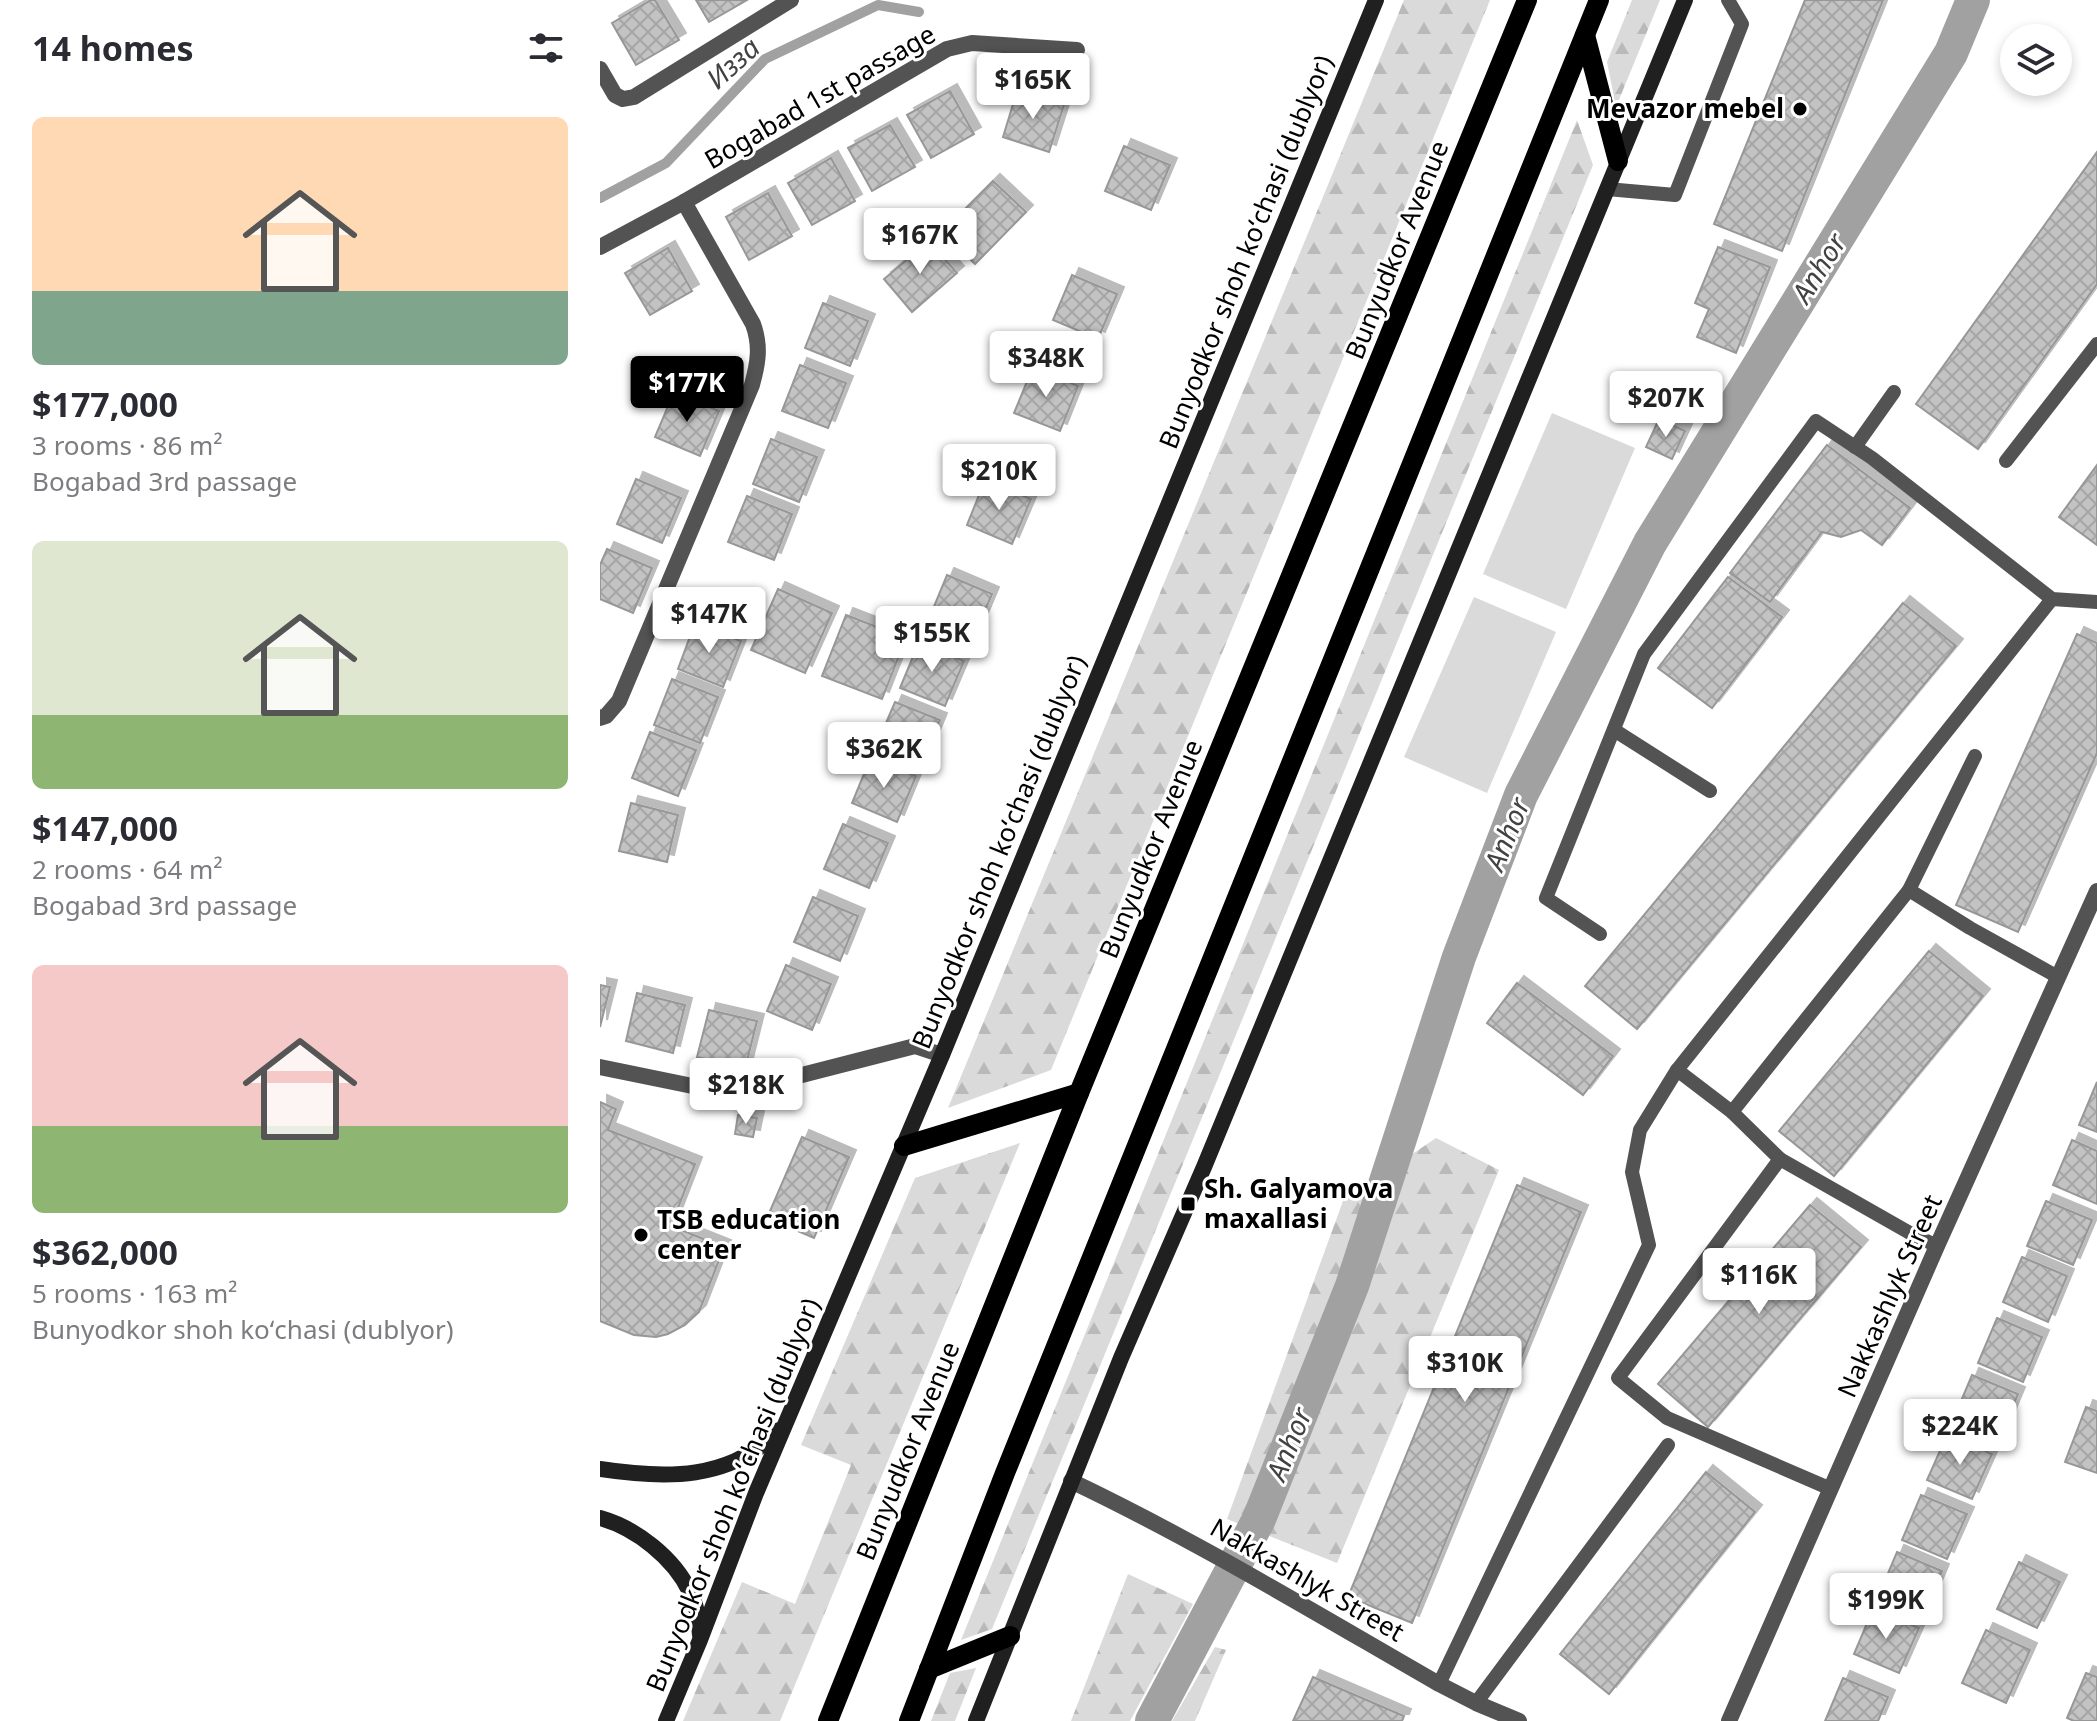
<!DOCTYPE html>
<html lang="en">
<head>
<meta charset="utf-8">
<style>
	body { margin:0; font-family:"Noto Sans",sans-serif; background:#f2f2f3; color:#2b2b33; height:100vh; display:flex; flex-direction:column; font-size:30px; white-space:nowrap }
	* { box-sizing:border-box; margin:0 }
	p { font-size:26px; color:#7c7c81 }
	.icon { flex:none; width:44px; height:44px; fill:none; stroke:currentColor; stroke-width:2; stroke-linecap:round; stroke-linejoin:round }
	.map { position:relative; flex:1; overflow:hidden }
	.sheet { display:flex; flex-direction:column; background:#fff; width:600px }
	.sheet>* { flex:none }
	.tools { position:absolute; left:1400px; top:24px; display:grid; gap:16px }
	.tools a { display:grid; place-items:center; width:72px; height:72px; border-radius:50%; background:#fff; box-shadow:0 4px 12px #0003; font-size:40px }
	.price { position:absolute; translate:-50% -68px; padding:0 18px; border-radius:8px; background:#fff; color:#222; font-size:26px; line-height:52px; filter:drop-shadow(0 2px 4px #0008) }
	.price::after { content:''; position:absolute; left:50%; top:48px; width:24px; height:18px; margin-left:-12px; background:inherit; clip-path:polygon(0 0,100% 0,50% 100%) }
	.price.active { background:#000; color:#fff }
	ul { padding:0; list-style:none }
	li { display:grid; align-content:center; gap:16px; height:424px; padding:0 32px }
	li span { display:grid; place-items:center; height:248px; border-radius:12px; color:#555 }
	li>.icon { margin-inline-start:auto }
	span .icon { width:144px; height:144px; fill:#fffc; stroke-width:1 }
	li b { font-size:34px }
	h2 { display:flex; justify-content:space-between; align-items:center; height:96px; padding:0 32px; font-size:34px }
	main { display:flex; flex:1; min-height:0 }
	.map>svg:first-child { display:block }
	.green { fill:#dadada }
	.forest { fill:url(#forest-firs) }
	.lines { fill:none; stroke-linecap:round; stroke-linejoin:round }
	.stream { stroke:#a1a1a1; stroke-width:10 }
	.canal { stroke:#a1a1a1; stroke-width:34 }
	.building { fill:url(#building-cross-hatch); stroke:#979797; stroke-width:2; filter:url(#shadow) }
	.lane { stroke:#535353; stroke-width:14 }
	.street { stroke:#535353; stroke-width:16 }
	.secondary { stroke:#202020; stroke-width:16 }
	.primary { stroke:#000; stroke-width:20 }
	.poi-dot { fill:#000; stroke:#fff; stroke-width:3 }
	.labels { text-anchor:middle; stroke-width:6; stroke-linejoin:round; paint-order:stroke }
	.street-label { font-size:26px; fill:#000; stroke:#fff }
	.poi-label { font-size:26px; font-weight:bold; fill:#000; stroke:#fff; text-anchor:start }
	.water-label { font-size:28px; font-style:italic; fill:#424242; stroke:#fff }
</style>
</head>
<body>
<main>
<section class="sheet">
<h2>14 homes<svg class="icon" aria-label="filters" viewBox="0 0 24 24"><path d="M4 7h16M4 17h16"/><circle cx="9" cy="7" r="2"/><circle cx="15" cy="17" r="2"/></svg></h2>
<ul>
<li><span style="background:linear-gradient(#ffd9b3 70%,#7fa58c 0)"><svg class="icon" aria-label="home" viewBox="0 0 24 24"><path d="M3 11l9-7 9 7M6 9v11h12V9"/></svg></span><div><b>$177,000</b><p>3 rooms · 86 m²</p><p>Bogabad 3rd passage</p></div></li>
<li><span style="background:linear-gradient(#dfe7d0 70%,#8fb573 0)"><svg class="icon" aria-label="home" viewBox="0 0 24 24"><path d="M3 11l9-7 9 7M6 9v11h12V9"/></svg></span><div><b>$147,000</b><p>2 rooms · 64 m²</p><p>Bogabad 3rd passage</p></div></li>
<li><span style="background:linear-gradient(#f6c9c9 65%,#8fb573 0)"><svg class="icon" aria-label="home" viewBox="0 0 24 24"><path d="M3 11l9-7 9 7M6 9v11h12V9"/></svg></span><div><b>$362,000</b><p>5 rooms · 163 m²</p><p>Bunyodkor shoh koʻchasi (dublyor)</p></div></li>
</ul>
</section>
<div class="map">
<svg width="1497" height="1721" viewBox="0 0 1497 1721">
	<defs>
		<pattern id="forest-firs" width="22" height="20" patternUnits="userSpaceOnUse" patternTransform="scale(2)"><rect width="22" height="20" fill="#dadada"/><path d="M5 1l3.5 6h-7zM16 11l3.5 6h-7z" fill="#b9b9b9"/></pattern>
		<pattern id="building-cross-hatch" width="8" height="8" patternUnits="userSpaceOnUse" patternTransform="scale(2)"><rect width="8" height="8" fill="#c3c3c3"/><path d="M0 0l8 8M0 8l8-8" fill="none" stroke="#a6a6a6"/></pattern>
		<filter id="shadow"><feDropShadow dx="7" dy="-7" stdDeviation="0" flood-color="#0004"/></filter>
	</defs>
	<rect width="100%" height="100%" fill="#fff"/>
	<g class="green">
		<path d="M952,413L1035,448L966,609L883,574Z"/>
		<path d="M874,597L956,632L887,793L804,757Z"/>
	</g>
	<g class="forest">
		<path d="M804,0H890L451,1070L348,1108Z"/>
		<path d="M1032,0H1060L1016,107L1007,62Z"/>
		<path d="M977,120L993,165L392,1629L361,1640Z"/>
		<path d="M836,1138L899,1170L737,1563L627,1519L743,1201Z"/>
		<path d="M420,1143L180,1721H83L142,1582L195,1604L251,1465L201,1445L315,1178Z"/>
		<path d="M528,1574L593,1604L530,1721H471Z"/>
		<path d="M615,1647L626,1650L595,1721H572Z"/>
		<path d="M376,1668L355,1721H331L350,1673Z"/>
	</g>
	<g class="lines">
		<g class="stream">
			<path d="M0,198L66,163L165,59L278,5L319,12"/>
			<path d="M1166,337L1173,341"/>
		</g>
		<path class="canal" d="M552,1721L659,1519L752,1286L859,957L921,795L1050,543L1351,53L1373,0"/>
	</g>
	<g class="building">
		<path d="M51,0H55L79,40L36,65L12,23Z"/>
		<path d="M96,0H147L109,22Z"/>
		<path d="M1205,0H1283L1182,251L1114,224Z"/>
		<path d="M350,91L374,134L331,158L307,115Z"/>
		<path d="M417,91L464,105L449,152L403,137Z"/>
		<path d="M290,125L315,167L272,191L248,148Z"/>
		<path d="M524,146L570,165L551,210L505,191Z"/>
		<path d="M1497,152V284L1378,449L1316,404Z"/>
		<path d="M231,158L255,201L212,225L188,183Z"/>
		<path d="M393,181L426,212L375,264L342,232Z"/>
		<path d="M168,193L192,236L149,260L126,217Z"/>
		<path d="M329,241L357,273L312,312L284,279Z"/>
		<path d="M1118,247L1170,267L1136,353L1097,337L1109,309L1095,303Z"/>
		<path d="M68,248L92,291L50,315L25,273Z"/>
		<path d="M472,275L517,294L498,339L453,320Z"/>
		<path d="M223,303L268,321L250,366L205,348Z"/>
		<path d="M200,365L246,383L228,428L182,411Z"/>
		<path d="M433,367L478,386L460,431L414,413Z"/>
		<path d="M74,392L119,411L100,456L55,437Z"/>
		<path d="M1059,419L1085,431L1072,459L1046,447Z"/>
		<path d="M171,439L217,457L199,502L153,484Z"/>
		<path d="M1227,445L1310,508L1282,545L1261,530L1241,537L1222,532L1170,602L1130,573Z"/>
		<path d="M1497,465V545L1459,517Z"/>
		<path d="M36,479L81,498L62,543L17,524Z"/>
		<path d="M385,480L431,499L412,544L367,525Z"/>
		<path d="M147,496L192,514L174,560L128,542Z"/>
		<path d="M7,549L52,568L33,613L0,599V565Z"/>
		<path d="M347,575L392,594L373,639L328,621Z"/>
		<path d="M1128,577L1182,617L1112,708L1058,668Z"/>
		<path d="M178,589L232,613L205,673L151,650Z"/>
		<path d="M1303,603L1356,646L1037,1029L985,986Z"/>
		<path d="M246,615L306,638L282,699L222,676Z"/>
		<path d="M95,623L141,641L123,687L78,669Z"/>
		<path d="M1477,634L1497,643V753L1418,932L1356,905Z"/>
		<path d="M319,642L364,661L345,706L300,688Z"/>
		<path d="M72,679L118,697L100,743L54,725Z"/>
		<path d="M295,702L340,720L321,766L276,746Z"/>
		<path d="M50,732L96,750L78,796L32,778Z"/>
		<path d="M271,757L316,776L297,822L252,803Z"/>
		<path d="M31,803L78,815L67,862L19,851Z"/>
		<path d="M243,824L288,843L269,888L224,869Z"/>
		<path d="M213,897L258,916L240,961L194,942Z"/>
		<path d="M1329,951L1383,996L1234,1176L1179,1131Z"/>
		<path d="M186,965L231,984L212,1030L167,1011Z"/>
		<path d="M917,983L1013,1056L983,1095L887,1023Z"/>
		<path d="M0,985L10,987L0,1027Z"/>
		<path d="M37,993L85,1005L73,1053L26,1041Z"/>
		<path d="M109,1010L157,1021L145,1069L97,1057Z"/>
		<path d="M1497,1082V1132L1479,1125Z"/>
		<path d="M0,1102L16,1109L8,1130L95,1164L71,1226L124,1247L99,1312L85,1325L68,1334L56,1337L34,1335L0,1321Z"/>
		<path d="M138,1115L157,1118L153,1137L135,1134Z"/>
		<path d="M202,1137L249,1157L214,1238L167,1218Z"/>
		<path d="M1472,1140L1497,1151V1204L1453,1185Z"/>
		<path d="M917,1185L981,1212L812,1623L748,1597Z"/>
		<path d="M1446,1201L1492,1220L1473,1265L1427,1246Z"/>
		<path d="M1210,1205L1261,1247L1108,1427L1058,1384Z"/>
		<path d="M1422,1257L1467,1276L1448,1322L1403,1302Z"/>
		<path d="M1397,1318L1442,1337L1423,1382L1378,1363Z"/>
		<path d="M1372,1375L1418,1394L1399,1439L1353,1420Z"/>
		<path d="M1486,1407L1497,1411V1473L1465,1462Z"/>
		<path d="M1347,1435L1392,1454L1372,1499L1327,1480Z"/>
		<path d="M1106,1472L1155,1512L1009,1694L960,1654Z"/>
		<path d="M1321,1495L1367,1514L1347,1559L1302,1540Z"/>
		<path d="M1297,1552L1342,1571L1323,1616L1278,1597Z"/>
		<path d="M1419,1562L1460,1582L1437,1628L1397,1609Z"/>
		<path d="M1273,1609L1319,1628L1299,1673L1254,1654Z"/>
		<path d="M1386,1630L1430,1650L1406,1703L1362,1683Z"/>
		<path d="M1486,1673L1497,1677V1721H1474L1467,1718Z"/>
		<path d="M713,1677L804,1716L802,1721H693Z"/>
		<path d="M1243,1678L1288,1697L1278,1721H1225Z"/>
	</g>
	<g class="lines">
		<g class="lane">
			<path d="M1007,189L1075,195L1142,24L1128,0"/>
			<path d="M1255,447L1294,392"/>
			<path d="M1406,461L1497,344"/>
			<path d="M1014,730L1110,791"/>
			<path d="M1309,890L1370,928L1458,977"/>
			<path d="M1000,934L946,898L1044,654L1216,421L1272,458L1452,599L1497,602"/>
			<path d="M1132,1112L1309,890L1375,756"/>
			<path d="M1180,1159L1018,1378L1067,1418L1231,1489"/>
			<path d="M1337,1246L1310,1233L1180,1159L1132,1112L1077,1070L1452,599"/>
			<path d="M839,1684L1049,1245L1032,1172L1040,1130L1077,1070"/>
			<path d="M876,1703L1068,1445"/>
		</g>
		<g class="street">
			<path d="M0,69L15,95L23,99L34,97L191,0"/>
			<path d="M0,247L84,202L347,49L372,43L477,50"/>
			<path d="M0,718L6,716L19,701L152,385C158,363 161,346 153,324L84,202"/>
			<path d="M0,1067L112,1090L198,1076L315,1046L342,1055"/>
			<path d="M471,1481C597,1541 717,1614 839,1684L876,1703L919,1721"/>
			<path d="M1129,1721L1337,1246L1497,891"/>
		</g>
		<g class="secondary">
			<path d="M0,1469C65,1479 130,1481 179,1430"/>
			<path d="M0,1518C36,1528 74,1558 90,1592C97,1605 99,1620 100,1635"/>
			<path d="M66,1721L100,1640L156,1493L342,1055L776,0"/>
			<path d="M376,1721L521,1358L604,1167L1085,0"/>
		</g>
		<g class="primary">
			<path d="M985,35L1018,161"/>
			<path d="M304,1146L479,1093"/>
			<path d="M329,1669L410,1636"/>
			<path d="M228,1721L479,1093L927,0"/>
			<path d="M309,1721L405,1473L999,0"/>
		</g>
	</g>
	<g class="poi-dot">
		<circle cx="1200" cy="109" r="8"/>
		<rect x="580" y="1196" width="16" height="16" rx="4"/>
		<circle cx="41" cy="1235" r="8"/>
	</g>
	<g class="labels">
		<g class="street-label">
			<text transform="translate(220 97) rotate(-30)" y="9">Bogabad 1st passage</text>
			<text transform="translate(797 250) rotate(-68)" y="9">Bunyudkor Avenue</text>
			<text transform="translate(646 252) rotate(-68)" y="9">Bunyodkor shoh koʻchasi (dublyor)</text>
			<text transform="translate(551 849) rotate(-68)" y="9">Bunyudkor Avenue</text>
			<text transform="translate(399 852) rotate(-68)" y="9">Bunyodkor shoh koʻchasi (dublyor)</text>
			<text transform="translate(1290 1296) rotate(-66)" y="9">Nakkashlyk Street</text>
			<text transform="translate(308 1451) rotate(-68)" y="9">Bunyudkor Avenue</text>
			<text transform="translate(133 1495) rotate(-68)" y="9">Bunyodkor shoh koʻchasi (dublyor)</text>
			<text transform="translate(707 1580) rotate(30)" y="9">Nakkashlyk Street</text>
		</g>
		<g class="poi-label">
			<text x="1184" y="118" text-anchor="end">Mevazor mebel</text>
			<text x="604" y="1198">Sh. Galyamova<tspan x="604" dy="30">maxallasi</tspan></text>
			<text x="57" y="1229">TSB education<tspan x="57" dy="30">center</tspan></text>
		</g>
		<g class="water-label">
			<text transform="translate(133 63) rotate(-42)" y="10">Изза</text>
			<text transform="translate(1219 268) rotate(-58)" y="10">Anhor</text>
			<text transform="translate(907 834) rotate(-68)" y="10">Anhor</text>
			<text transform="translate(689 1444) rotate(-68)" y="10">Anhor</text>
		</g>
	</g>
</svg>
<div class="tools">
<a><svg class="icon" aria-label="layers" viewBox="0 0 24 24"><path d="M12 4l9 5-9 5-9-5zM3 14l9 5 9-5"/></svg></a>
</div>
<b class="price" style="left:433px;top:121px">$165K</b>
<b class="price" style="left:320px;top:276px">$167K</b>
<b class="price" style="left:446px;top:399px">$348K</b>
<b class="price active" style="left:87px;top:424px">$177K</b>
<b class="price" style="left:1066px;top:439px">$207K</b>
<b class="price" style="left:399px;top:512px">$210K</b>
<b class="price" style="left:109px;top:655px">$147K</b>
<b class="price" style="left:332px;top:674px">$155K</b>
<b class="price" style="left:284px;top:790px">$362K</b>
<b class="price" style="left:146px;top:1126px">$218K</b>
<b class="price" style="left:1159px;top:1316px">$116K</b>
<b class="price" style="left:865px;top:1404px">$310K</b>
<b class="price" style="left:1360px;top:1467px">$224K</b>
<b class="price" style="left:1286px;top:1641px">$199K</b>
</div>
</main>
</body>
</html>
